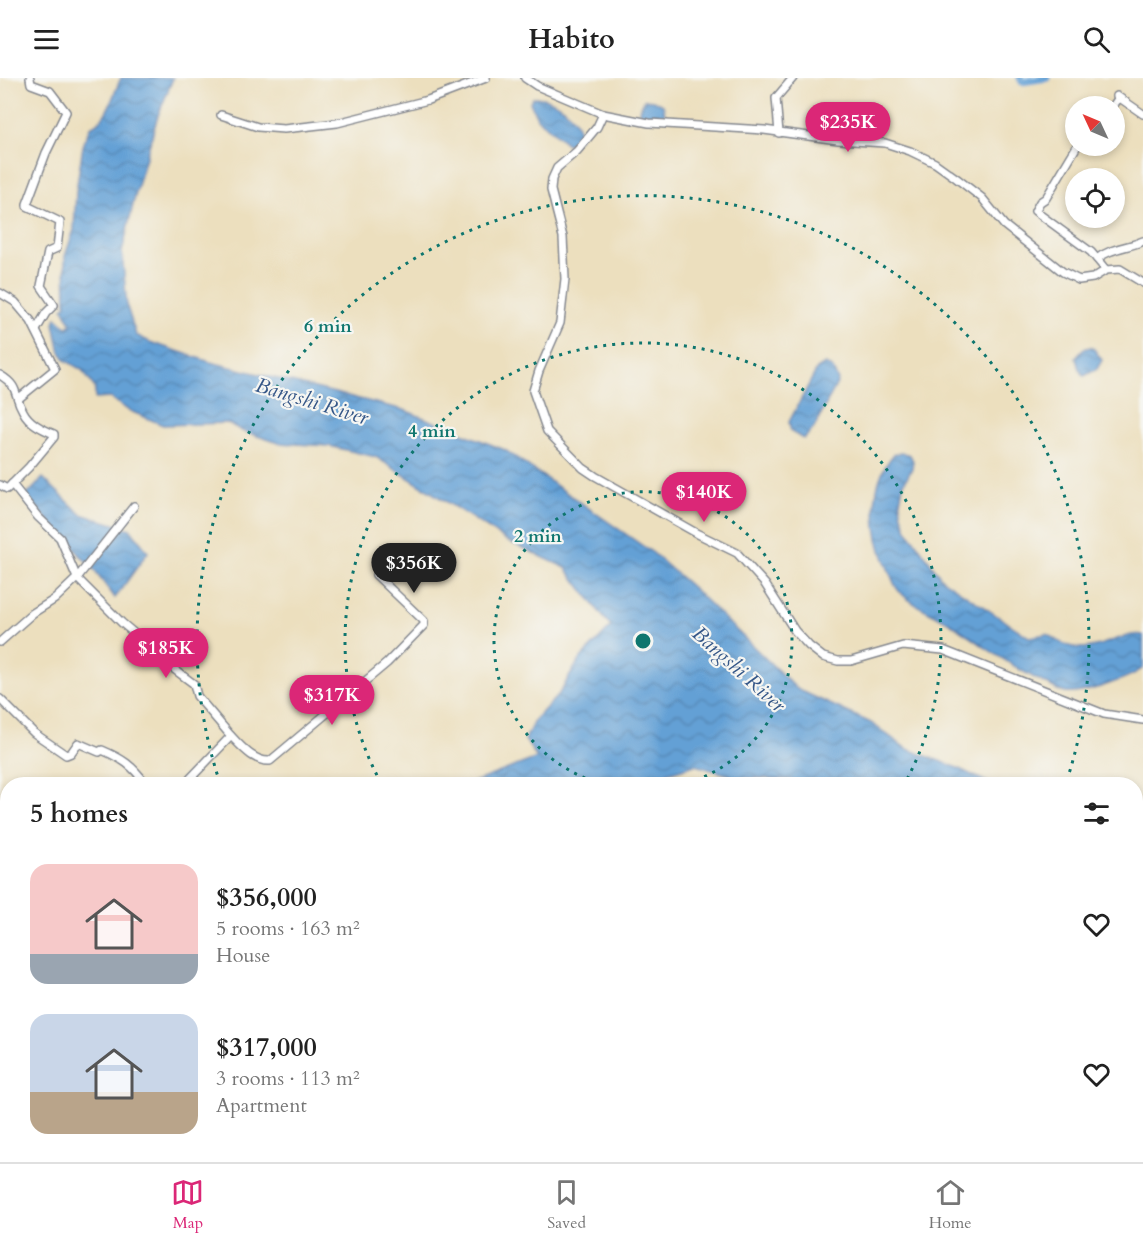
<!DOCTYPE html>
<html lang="en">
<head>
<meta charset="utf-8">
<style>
	body { margin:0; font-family:Cardo,serif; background:#f2f2f2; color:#222; height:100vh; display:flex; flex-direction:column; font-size:22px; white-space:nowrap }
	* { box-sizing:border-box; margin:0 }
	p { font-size:20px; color:#767676 }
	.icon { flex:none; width:33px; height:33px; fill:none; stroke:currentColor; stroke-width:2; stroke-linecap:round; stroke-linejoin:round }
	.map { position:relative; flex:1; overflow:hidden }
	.sheet { position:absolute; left:0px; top:699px; width:1143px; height:386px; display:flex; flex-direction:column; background:#fff; border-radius:24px 24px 0 0; box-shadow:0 3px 9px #0003 }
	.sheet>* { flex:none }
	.needle { width:39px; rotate:314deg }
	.buttons { position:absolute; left:1065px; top:18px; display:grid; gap:12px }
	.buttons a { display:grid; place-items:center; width:60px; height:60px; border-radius:50%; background:#fff; box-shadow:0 3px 9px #0003; font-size:30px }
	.price { position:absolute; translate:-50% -51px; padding:0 14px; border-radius:21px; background:#db2777; color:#fff; font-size:20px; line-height:39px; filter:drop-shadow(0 2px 3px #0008) }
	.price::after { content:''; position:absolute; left:50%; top:36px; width:18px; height:14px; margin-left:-9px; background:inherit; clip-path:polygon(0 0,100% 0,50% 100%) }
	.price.current { background:#222; color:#fff }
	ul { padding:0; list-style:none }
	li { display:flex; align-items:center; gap:18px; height:150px; padding:0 30px }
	li span { display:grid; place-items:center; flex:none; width:168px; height:120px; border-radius:18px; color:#555 }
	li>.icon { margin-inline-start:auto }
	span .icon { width:72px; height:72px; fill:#fffc; stroke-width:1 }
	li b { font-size:26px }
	h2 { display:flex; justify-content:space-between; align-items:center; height:72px; padding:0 30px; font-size:26px }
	header { display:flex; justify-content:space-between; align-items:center; height:78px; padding:0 30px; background:#fff; font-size:27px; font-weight:700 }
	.tabs { display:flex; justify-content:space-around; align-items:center; height:84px; border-top:2px solid #e0e0e0; background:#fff; font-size:16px; color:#767676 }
	.tabs a { display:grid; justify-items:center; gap:3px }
	.tabs .current { color:#db2777 }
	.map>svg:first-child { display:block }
	.water { fill:url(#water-waves); stroke:#40689a; stroke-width:1.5 }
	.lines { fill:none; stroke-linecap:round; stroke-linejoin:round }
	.canal { stroke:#64a0d5; stroke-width:7 }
	.minor-casing { stroke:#84878e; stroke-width:10 }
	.minor { stroke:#fff; stroke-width:7 }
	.ring { fill:none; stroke:#0f766e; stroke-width:3; stroke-dasharray:3 6 }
	.labels { text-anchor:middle; stroke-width:4.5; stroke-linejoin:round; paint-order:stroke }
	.water-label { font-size:21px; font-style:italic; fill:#355788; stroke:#f6f6f2 }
	.centre { fill:#0f766e; stroke:#f6f6f2; stroke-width:3 }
	.ring-label { font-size:18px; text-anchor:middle; font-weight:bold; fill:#0f766e; stroke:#f6f6f2; stroke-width:4.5; stroke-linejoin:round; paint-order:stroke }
</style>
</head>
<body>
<header><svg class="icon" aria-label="menu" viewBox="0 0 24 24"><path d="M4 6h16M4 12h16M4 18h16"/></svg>Habito<svg class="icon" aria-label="search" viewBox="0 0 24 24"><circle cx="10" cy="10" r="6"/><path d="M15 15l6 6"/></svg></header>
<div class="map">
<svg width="1143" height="1084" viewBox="0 0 1143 1084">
	<defs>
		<pattern id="water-waves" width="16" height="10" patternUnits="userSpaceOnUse" patternTransform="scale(1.5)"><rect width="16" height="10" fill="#64a0d5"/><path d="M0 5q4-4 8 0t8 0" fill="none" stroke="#5283b0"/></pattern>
	</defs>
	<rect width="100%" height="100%" fill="#f6f6f2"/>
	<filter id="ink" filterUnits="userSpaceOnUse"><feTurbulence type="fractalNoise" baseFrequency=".0167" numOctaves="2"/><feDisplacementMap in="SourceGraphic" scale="12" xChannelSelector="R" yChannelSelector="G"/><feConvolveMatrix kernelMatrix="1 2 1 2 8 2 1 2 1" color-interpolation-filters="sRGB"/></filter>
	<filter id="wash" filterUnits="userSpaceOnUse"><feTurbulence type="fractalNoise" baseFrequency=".008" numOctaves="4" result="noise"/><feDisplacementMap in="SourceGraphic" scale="24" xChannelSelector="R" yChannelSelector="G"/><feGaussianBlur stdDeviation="1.35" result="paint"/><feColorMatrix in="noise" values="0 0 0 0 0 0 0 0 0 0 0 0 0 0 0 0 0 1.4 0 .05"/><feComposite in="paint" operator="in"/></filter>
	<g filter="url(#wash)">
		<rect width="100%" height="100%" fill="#ecdfbe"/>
		<g class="water">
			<path d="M121,0H173L157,40L134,122L122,174L127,229L136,257L150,264L210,284L404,332L505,372L653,475L694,511L797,611L871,645L907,671L953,688L991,706H803L792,702L736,699L695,687L631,706H469L537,680L525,662L534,643L559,616L580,581L611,549L566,490L508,463L376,379L329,368L279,365L242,353L228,345L163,347L128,332L110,320L95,321V310L82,292L65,282L59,270L54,245L56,239L68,250L71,245L63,230L66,227L65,178L74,152L76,113L83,68L90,49C108,43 113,16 121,0Z"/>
			<path d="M536,19C559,22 574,35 581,57L575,65L567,66L537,40L530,24L532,20Z"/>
			<path d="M645,21L653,22L663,27L665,36L662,41L646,39L640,36L639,32Z"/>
			<path d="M1090,269L1094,271L1102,282L1097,291L1084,298L1079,291L1076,280L1084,271Z"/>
			<path d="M825,286L833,291L838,303L814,350L804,361L791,354L789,344L817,291Z"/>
			<path d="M903,375L910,377L913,383L912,390L903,407L900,423L901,434L907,452L942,501L1029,559L1047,556C1075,577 1089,571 1120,560C1128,558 1134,555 1143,557V590C1131,600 1082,617 1066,615C1061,614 1054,610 1049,607C1027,597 1007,584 986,570C972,560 957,548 941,540C926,532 911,526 899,513C894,508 892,499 889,493C872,457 867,407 894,376Z"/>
			<path d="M43,400L81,436L130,451L148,474L115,520L94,492L26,418Z"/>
			<path d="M1136,762L1143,764V889L1136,887Z"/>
			<path d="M78,1077H120L108,1084H67Z"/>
		</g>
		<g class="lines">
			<path class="canal" d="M1020,0L1022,4L1047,0"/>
		</g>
	</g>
	<g filter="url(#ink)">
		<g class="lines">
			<defs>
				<g id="minor">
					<path d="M30,0L31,6L50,13L66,34L46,75L27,126V128L60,144L57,170L48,174L41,208L54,227L46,235L36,252"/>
					<path d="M525,0L537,8L603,36L649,45L764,52L838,62L885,65L910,73L935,85L956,100L982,120L1004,147L1063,194L1079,202L1093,200L1106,192L1120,191L1143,205"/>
					<path d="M1113,28L1118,21L1117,18L1143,36"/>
					<path d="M603,36L597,49L577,73L557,90L552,101L551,112L563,159L565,201L560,245L539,293L533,313L547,353L583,390L595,398L698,456L737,475L765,506L795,553L809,568L823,579L838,583H851L903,568L943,572L1104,636L1143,642"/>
					<path d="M221,37L258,49L284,51L337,45L428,22L486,0"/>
					<path d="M779,55L776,20L793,0"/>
					<path d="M1077,68L1046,120L1040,124L1035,133L1091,174L1106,192"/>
					<path d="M1097,181C1110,170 1127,170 1143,163"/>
					<path d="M0,215L15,224L31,243L55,291L18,321"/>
					<path d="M0,297C20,309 13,316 23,333C29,345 42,351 54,356V359L29,389L7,411L0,407"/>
					<path d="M12,406L38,439L60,460L77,500L122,545L148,567L159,580L194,606L197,618L231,658L185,706"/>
					<path d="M0,564L33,535L55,521L77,500L134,428"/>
					<path d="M0,621L34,655L66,677L71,675L78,665L99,674L102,672C123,681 132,687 146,706"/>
					<path d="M231,658C242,669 254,684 270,683L387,585L424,547V543L376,497"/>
					<path d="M1136,1047L1143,1049"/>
					<path d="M736,1077L752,1084"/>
					<path d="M490,1084L493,1077"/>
					<path d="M947,1084L964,1077"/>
					<path d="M1021,1084L1026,1077"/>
				</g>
			</defs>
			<use href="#minor" class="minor-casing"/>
			<use href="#minor" class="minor"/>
		</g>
	</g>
	<g class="ring">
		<path d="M602 706A149 149 0 1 1 684 706"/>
		<path d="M381 705A298 298 0 1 1 905 705"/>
		<path d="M220 705A446 446 0 1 1 1066 705"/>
	</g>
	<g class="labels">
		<g class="water-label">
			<text transform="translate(312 323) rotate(17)" y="7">Bangshi River</text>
			<text transform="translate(739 591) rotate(42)" y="7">Bangshi River</text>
		</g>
	</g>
	<circle cx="643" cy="563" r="9" class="centre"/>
	<g class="ring-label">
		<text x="328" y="254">6 min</text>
		<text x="432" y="359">4 min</text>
		<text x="538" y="464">2 min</text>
	</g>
</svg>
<div class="buttons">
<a><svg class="needle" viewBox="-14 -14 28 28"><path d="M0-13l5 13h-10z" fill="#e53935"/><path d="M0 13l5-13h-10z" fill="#767676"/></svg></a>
<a><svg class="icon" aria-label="locate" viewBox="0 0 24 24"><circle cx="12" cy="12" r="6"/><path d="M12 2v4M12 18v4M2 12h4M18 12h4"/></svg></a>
</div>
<b class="price" style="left:848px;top:75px">$235K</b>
<b class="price" style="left:704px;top:445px">$140K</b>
<b class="price current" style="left:414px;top:516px">$356K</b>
<b class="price" style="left:166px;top:601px">$185K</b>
<b class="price" style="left:332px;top:648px">$317K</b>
<section class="sheet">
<h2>5 homes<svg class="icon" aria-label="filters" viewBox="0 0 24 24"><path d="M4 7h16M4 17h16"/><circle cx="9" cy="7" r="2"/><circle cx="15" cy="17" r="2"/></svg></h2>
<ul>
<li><span style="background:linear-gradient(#f6c9c9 75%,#9aa5b1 0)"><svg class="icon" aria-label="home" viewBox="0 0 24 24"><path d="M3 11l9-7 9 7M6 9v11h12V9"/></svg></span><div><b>$356,000</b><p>5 rooms · 163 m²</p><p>House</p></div><svg class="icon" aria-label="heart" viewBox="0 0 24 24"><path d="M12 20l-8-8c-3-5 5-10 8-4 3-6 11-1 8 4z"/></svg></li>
<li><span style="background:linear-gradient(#c9d6e8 65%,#b9a48a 0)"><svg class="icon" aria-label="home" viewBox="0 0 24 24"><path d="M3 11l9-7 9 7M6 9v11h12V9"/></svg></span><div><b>$317,000</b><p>3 rooms · 113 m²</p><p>Apartment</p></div><svg class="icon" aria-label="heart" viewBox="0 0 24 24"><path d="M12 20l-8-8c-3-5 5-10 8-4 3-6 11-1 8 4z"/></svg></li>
</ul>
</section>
</div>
<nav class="tabs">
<a class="current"><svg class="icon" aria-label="map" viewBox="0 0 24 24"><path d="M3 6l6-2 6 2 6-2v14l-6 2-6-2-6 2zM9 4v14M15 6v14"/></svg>Map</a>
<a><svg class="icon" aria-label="saved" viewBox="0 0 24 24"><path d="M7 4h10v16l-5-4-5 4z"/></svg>Saved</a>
<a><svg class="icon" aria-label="home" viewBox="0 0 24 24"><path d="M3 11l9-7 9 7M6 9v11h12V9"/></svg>Home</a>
</nav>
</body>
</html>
